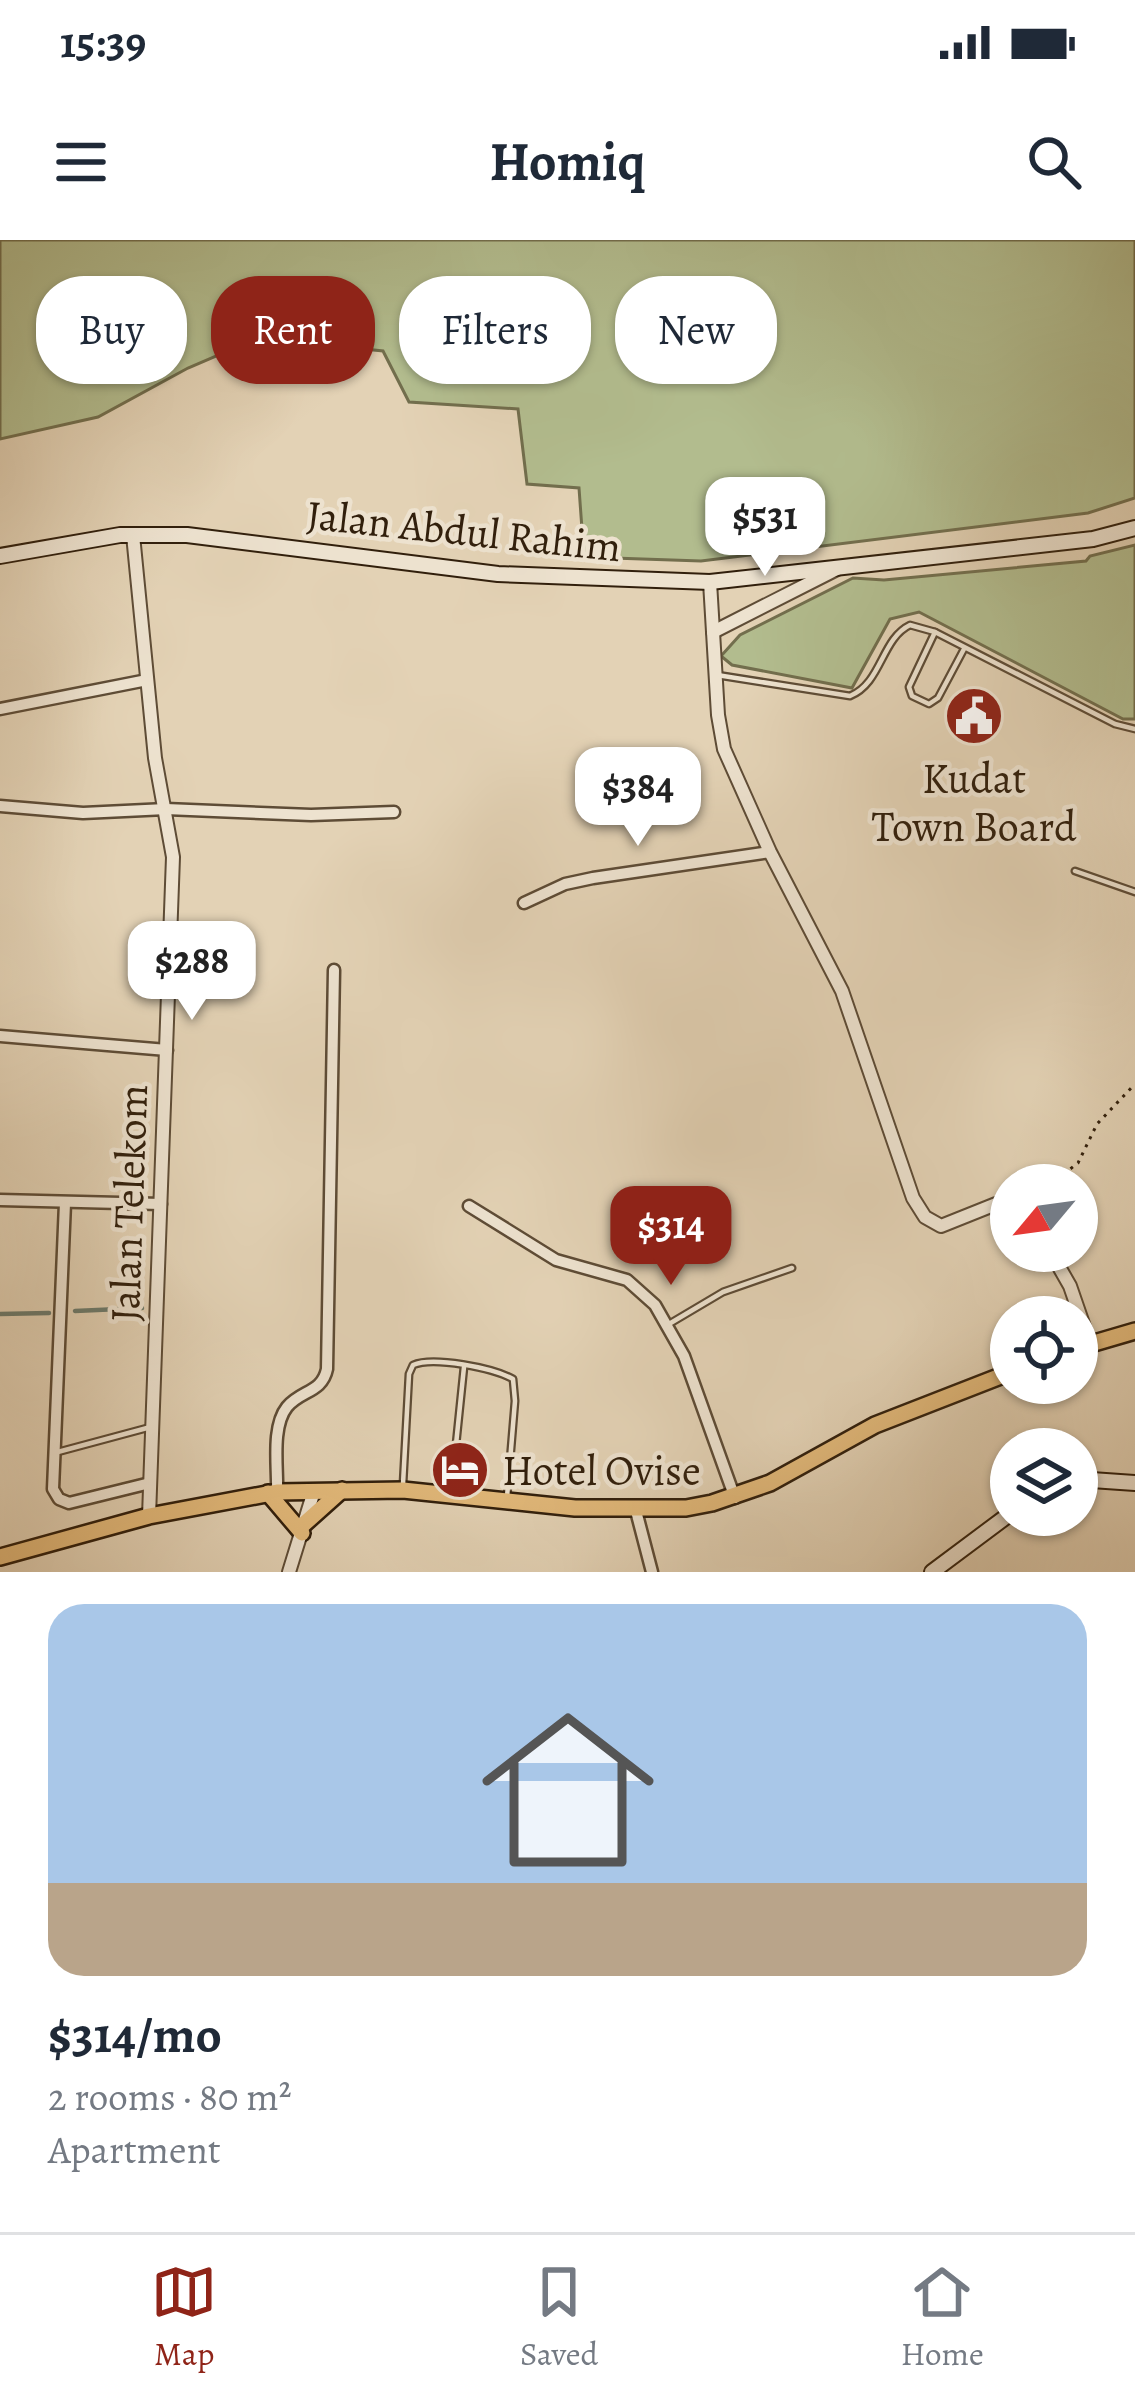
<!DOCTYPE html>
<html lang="en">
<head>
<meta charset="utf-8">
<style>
	body { margin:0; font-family:Alegreya,serif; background:#f2f2f3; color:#1f2937; height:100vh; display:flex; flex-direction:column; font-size:45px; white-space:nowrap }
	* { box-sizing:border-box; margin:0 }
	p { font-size:39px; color:#747a83 }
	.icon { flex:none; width:66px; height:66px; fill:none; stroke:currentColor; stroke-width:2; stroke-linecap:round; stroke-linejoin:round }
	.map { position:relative; height:1332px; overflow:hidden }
	.panel { display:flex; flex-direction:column; background:#fff; flex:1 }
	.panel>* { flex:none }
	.guide { position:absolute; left:36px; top:36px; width:1065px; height:108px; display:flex; gap:24px }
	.needle { width:78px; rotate:241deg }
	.tools { position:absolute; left:990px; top:924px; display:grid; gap:24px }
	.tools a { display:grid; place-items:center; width:108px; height:108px; border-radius:50%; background:#fff; box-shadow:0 3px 9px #0004; font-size:60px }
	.price { position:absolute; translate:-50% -102px; padding:0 27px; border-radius:24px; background:#fff; color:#222; font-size:39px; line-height:78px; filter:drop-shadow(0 3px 6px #0008) }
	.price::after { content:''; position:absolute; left:50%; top:72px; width:36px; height:27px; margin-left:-18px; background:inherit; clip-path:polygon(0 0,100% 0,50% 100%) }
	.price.on { background:#8f2418; color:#fff }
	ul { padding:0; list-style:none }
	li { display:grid; align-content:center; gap:24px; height:636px; padding:0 48px }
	li span { display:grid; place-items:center; height:372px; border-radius:36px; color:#555 }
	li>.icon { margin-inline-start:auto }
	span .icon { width:216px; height:216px; fill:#fffc; stroke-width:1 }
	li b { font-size:51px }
	.chip { padding:0 42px; border-radius:48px; background:#fff; box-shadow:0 3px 9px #0004; font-size:42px; line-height:108px }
	.chip.on { background:#8f2418; color:#fff }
	.status { display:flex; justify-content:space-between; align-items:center; height:84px; padding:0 60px; background:#fff; direction:ltr }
	.status svg { height:33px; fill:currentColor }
	header { display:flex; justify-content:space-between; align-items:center; height:156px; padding:0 48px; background:#fff; font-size:54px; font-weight:600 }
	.dock { display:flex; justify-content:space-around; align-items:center; height:168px; border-top:3px solid #e0e1e3; background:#fff; font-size:33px; color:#747a83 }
	.dock a { display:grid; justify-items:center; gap:6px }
	.dock .on { color:#8f2418 }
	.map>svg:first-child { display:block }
	.green { fill:#b2bc8e; stroke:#726e4d; stroke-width:3 }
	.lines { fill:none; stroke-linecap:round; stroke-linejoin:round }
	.stream { stroke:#6d7b6d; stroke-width:4.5 }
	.service-casing { stroke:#5e4c36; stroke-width:9 }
	.minor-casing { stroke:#5e4c36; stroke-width:15 }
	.tertiary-casing { stroke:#5e4c36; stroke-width:16 }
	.secondary-casing { stroke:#311f0c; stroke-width:18 }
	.primary-casing { stroke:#311f0c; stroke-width:20 }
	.path { stroke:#311f0c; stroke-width:3; stroke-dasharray:3 6; stroke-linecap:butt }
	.service { stroke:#ede2cf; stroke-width:4.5 }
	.minor { stroke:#ede2cf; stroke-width:10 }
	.tertiary { stroke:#ede2cf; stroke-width:12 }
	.secondary { stroke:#ede2cf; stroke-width:14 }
	.primary { stroke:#e2b97a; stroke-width:15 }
	.labels { text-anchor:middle; stroke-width:9; stroke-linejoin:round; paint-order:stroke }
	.street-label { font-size:42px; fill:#311f0c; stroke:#ede2cf }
	.poi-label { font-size:42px; fill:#311f0c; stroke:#ede2cf }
</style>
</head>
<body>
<div class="status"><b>15:39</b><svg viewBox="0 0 49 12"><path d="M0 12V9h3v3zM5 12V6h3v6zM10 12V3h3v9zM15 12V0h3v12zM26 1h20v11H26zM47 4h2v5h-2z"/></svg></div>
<header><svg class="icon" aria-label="menu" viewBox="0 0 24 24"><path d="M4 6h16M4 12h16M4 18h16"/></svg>Homiq<svg class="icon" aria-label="search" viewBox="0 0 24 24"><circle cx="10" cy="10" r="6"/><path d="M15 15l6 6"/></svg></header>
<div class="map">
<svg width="1135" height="1332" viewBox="0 0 1135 1332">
	<rect width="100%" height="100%" fill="#e3d2b5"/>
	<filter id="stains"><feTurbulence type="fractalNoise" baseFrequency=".00167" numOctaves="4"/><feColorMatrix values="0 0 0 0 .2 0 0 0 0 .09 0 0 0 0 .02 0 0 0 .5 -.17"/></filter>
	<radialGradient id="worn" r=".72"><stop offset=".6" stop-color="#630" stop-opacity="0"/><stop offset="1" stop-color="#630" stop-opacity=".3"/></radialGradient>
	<g class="green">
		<path d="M0,0H1135V258L1088,273L701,321L584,317L579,248L527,244L518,169L409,162L383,111L258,98L188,128L98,177L0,199Z"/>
		<path d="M1135,305V479H1123L919,372L890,379L852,448L732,425L721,416L740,395L853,338L884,340L1086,321L1090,316Z"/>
	</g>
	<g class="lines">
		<g class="stream">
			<path d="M75,1071L142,1068"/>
			<path d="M0,1074L49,1073"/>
		</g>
		<defs>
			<g id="service">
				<path d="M935,392L909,447L912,456L929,464L938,458L964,409"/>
				<path d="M717,435L850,456C882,443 881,399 910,385L935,392L1115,484L1135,489"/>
				<path d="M1075,631L1135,652"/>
				<path d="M669,1084L723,1052L792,1028"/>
				<path d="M54,1213L147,1188"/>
				<path d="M403,1244L409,1134L413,1125C433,1116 493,1128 513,1139L515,1161L507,1257"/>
				<path d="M451,1253L464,1127"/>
			</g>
			<g id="minor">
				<path d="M0,469L147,440"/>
				<path d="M0,566L83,573L166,569L311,575L394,572"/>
				<path d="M524,663L565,644L593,638L770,612"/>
				<path d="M0,796L167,810"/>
				<path d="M0,960L161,964"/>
				<path d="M65,963L53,1249L59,1259L69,1263L150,1243"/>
				<path d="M469,966L556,1020L627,1040L655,1065L684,1116L735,1258"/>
				<path d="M277,1252C278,1228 271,1187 287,1167C301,1150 322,1153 327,1129L334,730"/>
				<path d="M635,1267L652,1332"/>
			</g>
			<g id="tertiary">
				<path d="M133,295L155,518L173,617L149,1276"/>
				<path d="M710,342L718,475L724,509L770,612L842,751L913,958L925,977L941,986L996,964H1011"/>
				<path d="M713,392L837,329"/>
				<path d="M1050,1011L1070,1046L1090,1104"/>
				<path d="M289,1332L314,1251"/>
			</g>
			<g id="secondary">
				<path d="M0,316L120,295H187L498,334L710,342L1093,299L1135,288"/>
				<path d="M1077,1239L1135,1243"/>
				<path d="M932,1332L1011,1273"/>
			</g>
			<g id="primary">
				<path d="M1077,1108L1135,1091"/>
				<path d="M268,1253L302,1293"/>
				<path d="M304,1284L342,1250"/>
				<path d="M0,1317L149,1276L277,1252L403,1250L575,1268H686L712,1263L770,1243L875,1185L1011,1132"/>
			</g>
		</defs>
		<use href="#service" class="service-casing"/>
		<use href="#minor" class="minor-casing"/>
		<use href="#tertiary" class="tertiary-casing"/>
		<use href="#secondary" class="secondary-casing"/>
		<use href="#primary" class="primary-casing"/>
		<path class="path" d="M1049,945L1078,923L1097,884L1135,844"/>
		<use href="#service" class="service"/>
		<use href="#minor" class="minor"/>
		<use href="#tertiary" class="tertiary"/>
		<use href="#secondary" class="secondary"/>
		<use href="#primary" class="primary"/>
	</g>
	<defs>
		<symbol id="civic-disc" viewBox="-11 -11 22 22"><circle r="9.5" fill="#8f2418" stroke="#ede2cf"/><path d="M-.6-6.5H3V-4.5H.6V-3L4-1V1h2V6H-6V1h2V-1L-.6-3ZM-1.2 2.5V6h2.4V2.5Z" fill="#fff"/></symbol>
		<symbol id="hotel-disc" viewBox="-11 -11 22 22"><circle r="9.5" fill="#8f2418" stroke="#ede2cf"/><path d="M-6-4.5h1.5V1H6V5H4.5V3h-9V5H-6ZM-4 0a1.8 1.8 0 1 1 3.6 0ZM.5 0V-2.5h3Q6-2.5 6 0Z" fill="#fff"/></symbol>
	</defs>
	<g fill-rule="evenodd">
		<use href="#civic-disc" x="941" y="443" width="66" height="66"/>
		<use href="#hotel-disc" x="427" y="1197" width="66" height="66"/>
	</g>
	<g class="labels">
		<g class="street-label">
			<text transform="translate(464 290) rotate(6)" y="15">Jalan Abdul Rahim</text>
			<text transform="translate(128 963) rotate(-88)" y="15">Jalan Telekom</text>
		</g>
		<g class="poi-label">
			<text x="974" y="553">Kudat<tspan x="974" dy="48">Town Board</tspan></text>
			<text x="502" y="1245" text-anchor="start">Hotel Ovise</text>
		</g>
	</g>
	<rect width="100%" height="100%" filter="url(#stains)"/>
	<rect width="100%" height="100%" fill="url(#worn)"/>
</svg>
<div class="tools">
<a><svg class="needle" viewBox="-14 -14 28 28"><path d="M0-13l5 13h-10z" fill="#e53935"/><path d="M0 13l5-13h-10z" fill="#747a83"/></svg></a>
<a><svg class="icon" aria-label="locate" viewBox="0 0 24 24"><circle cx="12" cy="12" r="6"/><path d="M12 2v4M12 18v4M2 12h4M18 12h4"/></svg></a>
<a><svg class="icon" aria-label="layers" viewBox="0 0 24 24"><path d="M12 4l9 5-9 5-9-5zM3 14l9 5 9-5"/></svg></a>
</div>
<b class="price" style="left:765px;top:339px">$531</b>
<b class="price" style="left:638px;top:609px">$384</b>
<b class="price" style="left:192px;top:783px">$288</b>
<b class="price on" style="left:671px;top:1048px">$314</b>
<div class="guide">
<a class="chip">Buy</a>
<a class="chip on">Rent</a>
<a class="chip">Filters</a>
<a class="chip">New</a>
</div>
</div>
<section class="panel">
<ul>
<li><span style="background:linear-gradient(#a9c7e8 75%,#b9a48a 0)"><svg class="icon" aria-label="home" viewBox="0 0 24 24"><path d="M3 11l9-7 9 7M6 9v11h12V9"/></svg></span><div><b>$314/mo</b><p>2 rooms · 80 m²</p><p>Apartment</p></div></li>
</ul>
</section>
<nav class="dock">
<a class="on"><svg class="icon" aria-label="map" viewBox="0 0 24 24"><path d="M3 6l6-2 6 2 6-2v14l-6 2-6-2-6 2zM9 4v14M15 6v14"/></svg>Map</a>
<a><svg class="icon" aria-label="saved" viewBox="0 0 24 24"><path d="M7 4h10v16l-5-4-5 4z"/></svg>Saved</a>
<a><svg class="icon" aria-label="home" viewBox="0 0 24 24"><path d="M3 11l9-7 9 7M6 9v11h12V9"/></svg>Home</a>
</nav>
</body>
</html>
